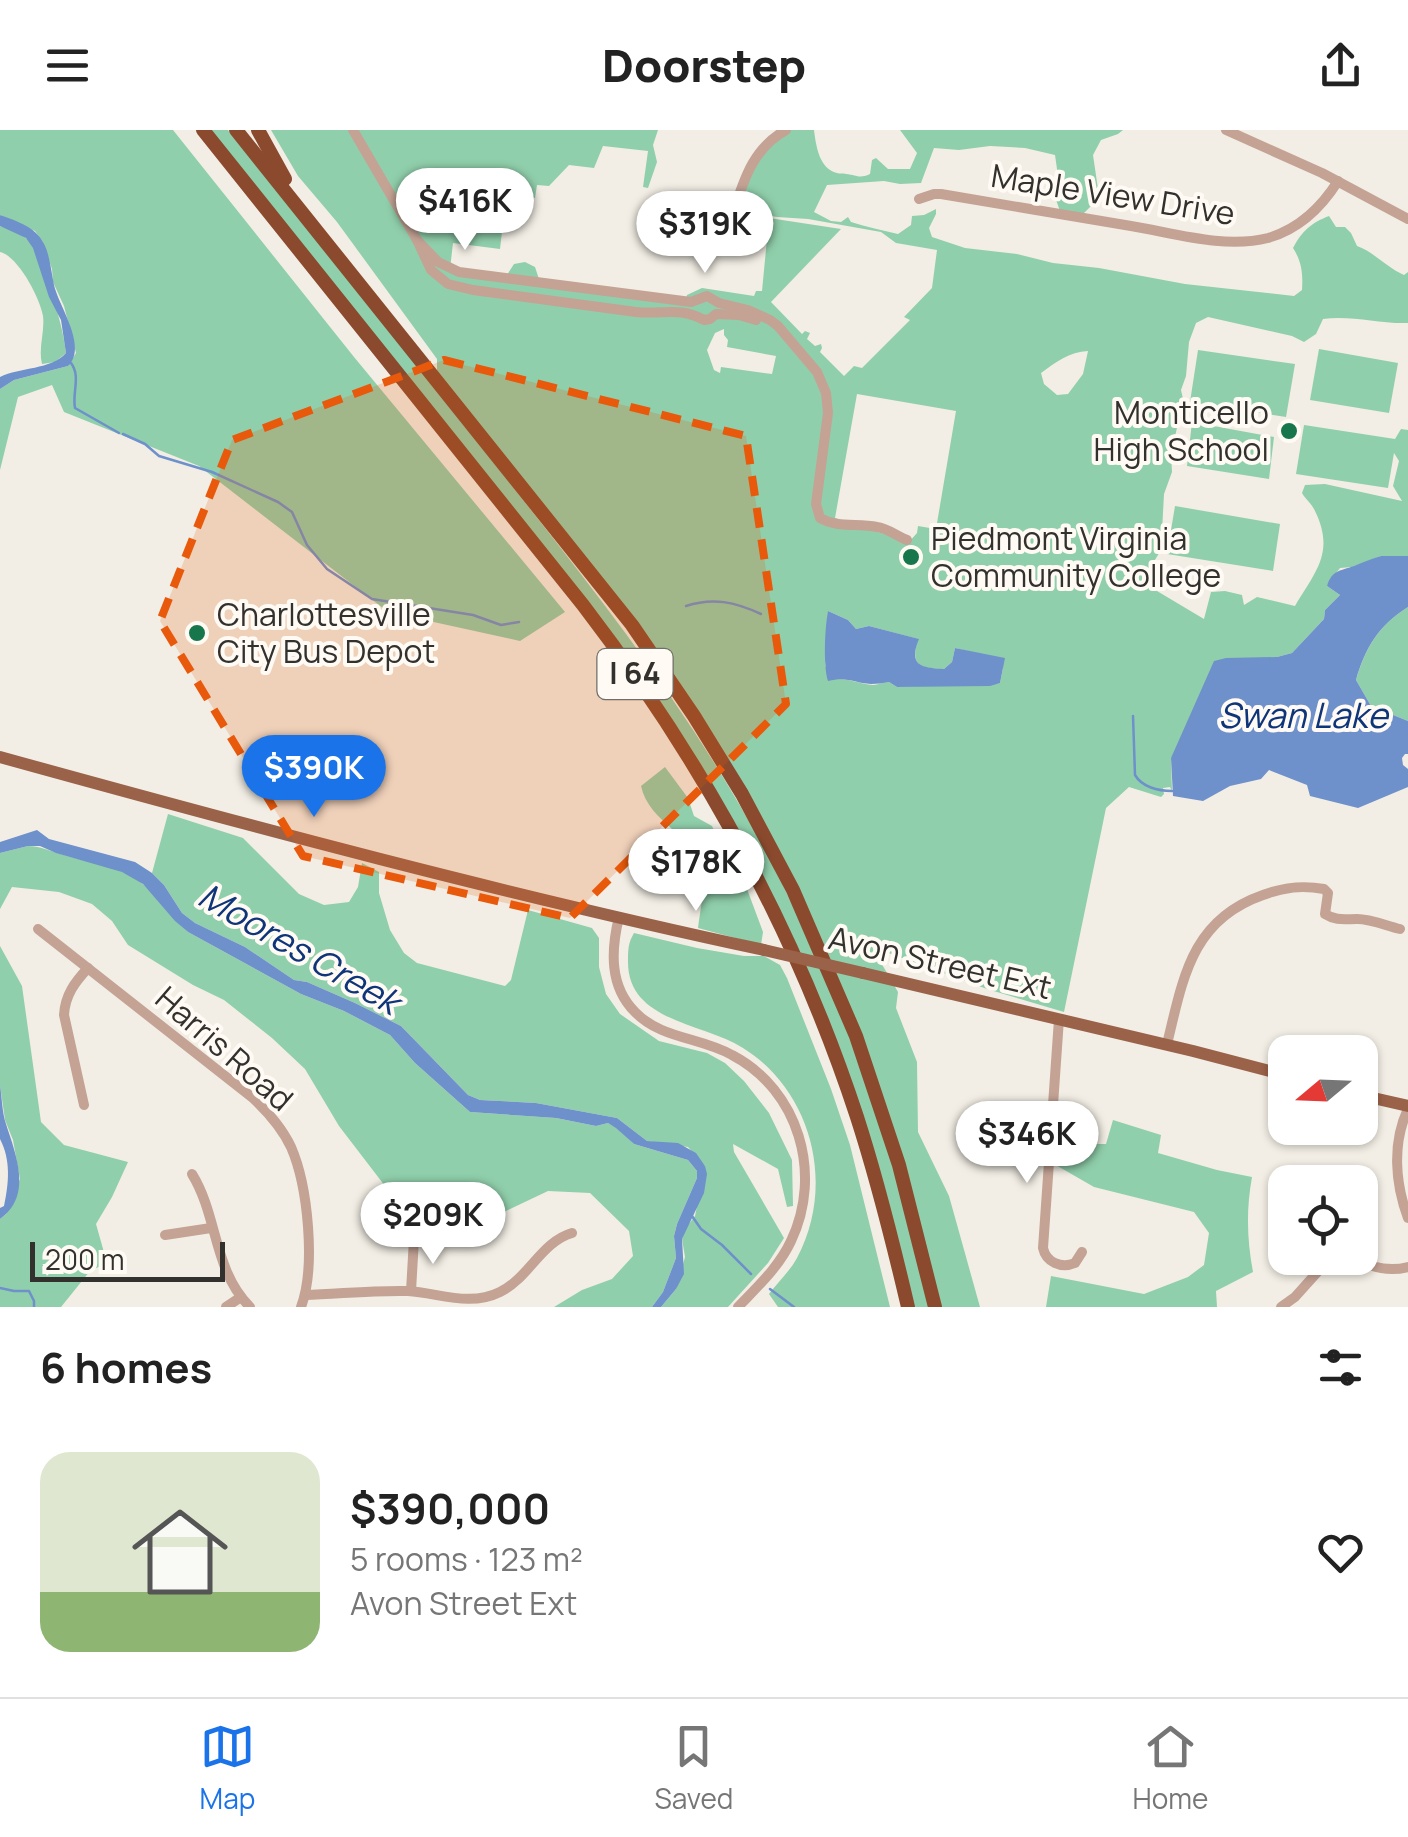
<!DOCTYPE html>
<html lang="en">
<head>
<meta charset="utf-8">
<style>
	body { margin:0; font-family:Manrope,sans-serif; background:#f2f2f2; color:#222; height:100vh; display:flex; flex-direction:column; font-size:38px; white-space:nowrap }
	* { box-sizing:border-box; margin:0 }
	p { font-size:32px; color:#767676 }
	.icon { flex:none; width:55px; height:55px; fill:none; stroke:currentColor; stroke-width:2; stroke-linecap:round; stroke-linejoin:round }
	.map { position:relative; height:1177px; overflow:hidden }
	.details { display:flex; flex-direction:column; background:#fff; flex:1 }
	.details>* { flex:none }
	.needle { width:65px; rotate:251deg }
	.tools { position:absolute; left:1268px; top:905px; display:grid; gap:20px }
	.tools a { display:grid; place-items:center; width:110px; height:110px; border-radius:20px; background:#fff; box-shadow:0 2px 8px #0004; font-size:50px }
	.scale { position:absolute; left:30px; bottom:25px; width:195px; box-sizing:border-box; padding-left:10px; border:5px solid #33312e; border-top:0; font-size:28px; line-height:35px; white-space:nowrap; color:#33312e; -webkit-text-stroke:8px #fffbf4; paint-order:stroke }
	.price { position:absolute; translate:-50% -85px; padding:0 22px; border-radius:35px; background:#fff; color:#222; font-size:32px; line-height:65px; filter:drop-shadow(0 2px 5px #0008) }
	.price::after { content:''; position:absolute; left:50%; top:60px; width:30px; height:22px; margin-left:-15px; background:inherit; clip-path:polygon(0 0,100% 0,50% 100%) }
	.price.current { background:#1a73e8; color:#fff }
	ul { padding:0; list-style:none }
	li { display:flex; align-items:center; gap:30px; height:250px; padding:0 40px }
	li+li { border-top:2px solid #e0e0e0 }
	li span { display:grid; place-items:center; flex:none; width:280px; height:200px; border-radius:30px; color:#555 }
	li>.icon { margin-inline-start:auto }
	span .icon { width:120px; height:120px; fill:#fffc; stroke-width:1 }
	li b { font-size:42px }
	h2 { display:flex; justify-content:space-between; align-items:center; height:120px; padding:0 40px; font-size:42px }
	header { display:flex; justify-content:space-between; align-items:center; height:130px; padding:0 40px; background:#fff; font-size:45px; font-weight:800 }
	.tabs { display:flex; justify-content:space-around; align-items:center; height:140px; border-top:2px solid #e0e0e0; background:#fff; font-size:28px; color:#767676 }
	.tabs a { display:grid; justify-items:center; gap:5px }
	.tabs .current { color:#1a73e8 }
	.map>svg:first-child { display:block }
	.green { fill:#90cfab; fill-rule:evenodd }
	.water { fill:#6e90cb }
	.lines { fill:none; stroke-linecap:round; stroke-linejoin:round }
	.stream { stroke:#6e90cb; stroke-width:2.5 }
	.minor { stroke:#c4a395; stroke-width:10 }
	.major { stroke:#9b624a; stroke-width:12 }
	.highway { stroke:#8b4a2e; stroke-width:14 }
	.major-bridge { stroke:#9b624a; stroke-width:12 }
	.marked { fill:#e8590c; fill-opacity:0.2; stroke:#e8590c; stroke-width:8; stroke-dasharray:20 12; stroke-linejoin:round }
	.poi-dot { fill:#17764c; stroke:#fffbf4; stroke-width:4 }
	.labels { text-anchor:middle; stroke-width:8; stroke-linejoin:round; paint-order:stroke }
	.shield { fill:#fffbf4; stroke:#706e69; stroke-width:2.5 }
	.shield-label { font-size:30px; font-weight:bold; fill:#33312e }
	.street-label { font-size:32px; fill:#33312e; stroke:#fffbf4 }
	.poi-label { font-size:32px; fill:#33312e; stroke:#fffbf4; text-anchor:start }
	.water-label { font-size:35px; font-style:italic; fill:#0e347a; stroke:#fffbf4 }
</style>
</head>
<body>
<header><svg class="icon" aria-label="menu" viewBox="0 0 24 24"><path d="M4 6h16M4 12h16M4 18h16"/></svg>Doorstep<svg class="icon" aria-label="share" viewBox="0 0 24 24"><path d="M12 15V3M7 8l5-5 5 5M5 13v7h14v-7"/></svg></header>
<div class="map">
<svg width="1408" height="1177" viewBox="0 0 1408 1177">
	<rect width="100%" height="100%" fill="#f2eee5"/>
	<g class="green">
		<path d="M0,0H173L354,227L565,482L520,511L388,482L199,336L64,282L52,255L18,267L0,340V259L14,250L68,236L76,223L64,176L53,152L52,139L43,112L35,101L0,85Z"/>
		<path d="M206,0H228C324,121 421,240 516,361C613,484 705,602 776,742C821,829 859,922 887,1016C903,1069 915,1123 929,1177H911L811,855L662,578Z"/>
		<path d="M271,0H658L653,15L657,32L648,58L643,57L648,21L603,16L594,38L569,35L549,56L537,55L535,68L530,67V61L507,58L500,119L453,113L450,139L505,148L514,134L525,132L535,137L540,152L685,171L687,165L702,158L754,166L756,161H762L769,88L841,99L771,172L802,204L805,201L810,203L807,209L815,216L821,214L822,218L820,222L844,246L854,236L862,238L910,190L904,187L932,158L937,120L896,113L881,102L808,89L777,87L676,71L682,63C693,69 708,75 721,70L729,76H744C739,38 761,26 786,0H814C816,15 819,39 837,43C840,44 843,43 846,44C857,45 859,49 870,44L872,30L876,28L888,39H910L917,23L900,0H1123L1118,4L1101,10L1093,25L1098,59L1093,74L1080,87L1061,84L1054,64L1058,46L1055,25L1025,18L990,16L959,20L934,18L921,53L900,54L884,51L827,55L814,82L831,91L841,92L848,87L851,92C867,97 882,100 898,104L911,95L912,86L924,85L936,79V84L929,98L932,107L965,118L1017,124L1053,133L1099,138L1185,154L1294,166L1302,160C1303,144 1302,132 1293,118C1302,101 1311,93 1329,86L1336,97H1345L1351,103L1357,116C1374,122 1386,137 1404,145L1408,142V193C1379,194 1351,185 1323,189L1316,204L1304,212L1292,206L1208,187L1196,193L1189,212L1186,246L1181,260L1186,282L1180,284L1171,325L1172,342L1164,364L1161,420L1150,438L1152,455L1157,461L1204,489L1211,462L1225,461L1242,465L1244,475L1257,467L1295,476C1316,441 1335,422 1315,381C1312,374 1306,370 1302,363L1305,355L1325,354L1402,371L1393,356L1399,331L1394,323L1388,358L1296,344L1304,295L1395,309L1401,299L1408,300V426H1381L1352,437L1340,438L1327,456L1340,465L1325,480L1324,489L1292,523L1277,527L1171,628L1172,661L1170,657L1163,658L1164,664L1161,667L1129,657L1106,678L1064,882L987,859L872,817L898,862L896,878L917,932L918,1002L949,1066L980,1177H935L917,1100L814,804L694,586L437,252V229L337,92L298,46ZM724,199V205L728,210L727,217L776,226L772,244L721,237L720,243L714,240L707,220L715,203ZM1088,221L1083,244L1068,264L1057,265L1044,254L1041,243C1056,232 1069,222 1088,221ZM857,264L956,281L936,399L918,396L917,403L909,412L835,388ZM828,481L848,490L856,499L869,496L918,509C910,535 919,538 944,539L952,532L955,518L992,527L1003,538L1000,553L979,556L944,555L897,557L889,552C883,552 878,555 873,555C860,554 849,548 835,549L825,536Z"/>
		<path d="M0,96C10,99 21,103 28,110C44,128 64,199 66,223L55,232L42,234C38,218 45,202 43,186C40,168 18,126 0,122Z"/>
		<path d="M1319,219L1398,233L1389,283L1310,270Z"/>
		<path d="M1198,220L1295,234L1286,287L1190,272Z"/>
		<path d="M1192,292L1274,307L1269,349L1187,336Z"/>
		<path d="M1175,376L1280,394L1273,441L1167,424Z"/>
		<path d="M1408,477V591L1371,576L1356,550C1365,518 1379,495 1408,477Z"/>
		<path d="M665,637L688,668L694,686L712,696L721,716L747,759L763,802L761,815L698,798C700,781 705,760 702,743C696,704 649,694 641,656Z"/>
		<path d="M168,684L243,708L299,764L324,775L349,772L358,757L362,733L379,742V763L390,800L404,823L417,833L505,856L511,850L528,780L592,798L599,808V837L606,864L620,884L659,911L707,923L725,933L744,951L769,983L792,1030L793,1076L787,1077L778,1039L733,1014L734,1022L784,1108L768,1133L728,1177H661L676,1159L685,1127L682,1109L685,1099L695,1086L705,1036L688,1017L647,1011L617,988L536,973L480,970L468,965L401,896L355,873L307,852L294,850L245,817L195,793L182,783L164,755L152,743Z"/>
		<path d="M28,716C40,716 47,720 58,723C86,733 123,735 145,756C160,771 171,788 188,802L301,864L344,881L390,905L415,933L470,982L556,988L596,996L608,993L616,997L634,1014L688,1030L697,1041V1048L677,1094L674,1106L676,1128L663,1162L652,1177H554L582,1160L612,1149L633,1126L629,1101L590,1063L548,1061L506,1081L455,1087L419,1079L385,1056L339,996L305,939L272,908L224,870L193,855L128,815L112,791L92,774L59,762L12,757L0,779V723Z"/>
		<path d="M634,803L697,818L744,826H764L780,835L787,848L831,959L850,1015L890,1177H778L769,1164C778,1152 790,1141 797,1128C836,1055 812,961 743,918C704,893 628,892 628,832C628,820 628,813 634,803Z"/>
		<path d="M0,816L22,856L41,992L64,1015L128,1032L112,1067L96,1094L107,1133L90,1141L61,1177H0V1089L6,1084L20,1049L13,1010L5,990L0,955Z"/>
		<path d="M1113,990L1161,1005L1158,1023L1217,1040L1252,1047C1246,1080 1247,1110 1253,1142L1216,1161L1217,1177H1046L1051,1146L1144,1164L1188,1147L1204,1135L1209,1103L1194,1082L1094,1057L1054,1034L1058,1014H1106Z"/>
	</g>
	<g class="water">
		<path d="M0,85C11,89 27,94 36,103C50,116 50,137 54,155C59,177 88,216 68,236L14,250L0,259V247C20,237 51,240 66,223L61,190L49,167L33,118L26,108L0,96Z"/>
		<path d="M1381,426H1408V477C1379,495 1365,518 1356,550L1371,576L1408,591V624H1405L1402,628L1403,635L1408,639V657L1358,678L1310,666L1307,655L1269,640L1261,649L1230,656L1203,671L1173,666L1171,628L1214,531L1226,528L1277,527L1292,523L1324,489L1325,480L1340,465L1327,456C1332,440 1340,441 1354,436C1363,432 1371,429 1381,426Z"/>
		<path d="M828,481L848,490L856,499L869,496L919,509C908,535 921,538 944,539L952,532L955,518L1005,528L1000,553L990,556L897,557L889,552C883,553 877,554 871,554C854,553 847,546 828,551C823,535 825,497 828,481Z"/>
		<path d="M37,700L49,709L135,732L152,743L164,755L182,783L195,793L245,817L294,850L307,852L355,873L401,896L468,965L480,970L536,973L617,988L647,1011L678,1013L696,1023L705,1036L707,1044L704,1063L682,1109L684,1144L676,1159L661,1177H652L663,1162L676,1128L674,1106L677,1094L697,1048V1041L688,1030L634,1014L616,998L608,993L596,996L556,988L470,982L415,933L390,905L344,881L301,864L188,802L175,791L143,754L122,742L56,723L40,716H28L0,723V712Z"/>
		<path d="M0,955C2,968 2,982 6,994C16,1025 33,1066 0,1089V1078L4,1076C9,1053 11,1030 0,1009Z"/>
	</g>
	<g class="lines">
		<g class="stream">
			<path d="M71,233C81,246 72,263 75,278L119,303"/>
			<path d="M123,304L145,314L159,326L212,342L278,372L292,382L307,415L327,439L372,469L473,485L501,495L519,492"/>
			<path d="M686,476C713,467 735,472 761,484"/>
			<path d="M1133,586L1135,645C1142,657 1158,661 1172,661"/>
			<path d="M692,1086L701,1099L722,1115L751,1144"/>
			<path d="M0,1158L14,1161H29L34,1171V1177"/>
			<path d="M770,1159L794,1177"/>
		</g>
		<g class="minor">
			<path d="M353,0L417,110L431,140L448,154L473,160C528,167 582,175 636,182C663,185 679,176 704,190L710,189L716,184L739,185L756,190"/>
			<path d="M1226,0L1322,43L1408,89"/>
			<path d="M919,69L934,64H941C1004,75 1068,85 1131,96C1174,103 1224,119 1268,108C1299,99 1321,78 1338,51"/>
			<path d="M735,77C745,46 755,17 786,0"/>
			<path d="M417,110L438,132L459,142L691,172L707,166L719,173L748,180L770,190L778,196L817,242L826,263L828,283L816,374L820,388C837,398 857,393 877,397C887,398 897,406 907,410"/>
			<path d="M619,787C611,820 609,856 635,882C661,909 700,907 732,925C799,960 823,1044 791,1111C779,1137 757,1157 738,1177"/>
			<path d="M38,799L253,968C269,983 282,998 291,1017C308,1056 316,1137 301,1177"/>
			<path d="M1059,889L1043,1118C1046,1132 1061,1139 1075,1133L1082,1122"/>
			<path d="M1167,914C1183,849 1191,790 1263,765C1284,757 1302,755 1324,759L1328,763L1325,784C1336,791 1344,789 1357,789C1371,789 1387,796 1400,799"/>
			<path d="M84,975L64,885C65,865 75,852 88,838"/>
			<path d="M1408,979C1392,1013 1395,1053 1408,1088"/>
			<path d="M192,1044C218,1086 213,1140 250,1177"/>
			<path d="M165,1105L211,1098"/>
			<path d="M1355,1128C1372,1138 1389,1142 1408,1137"/>
			<path d="M411,1161L414,1109"/>
			<path d="M305,1165C339,1164 374,1160 408,1161C439,1163 470,1177 500,1162C529,1148 541,1112 572,1103"/>
			<path d="M226,1177L241,1167"/>
			<path d="M1281,1177L1295,1167L1330,1128"/>
		</g>
		<g class="major">
			<path d="M0,627C253,697 507,765 764,820"/>
			<path d="M863,843L1193,921L1285,945"/>
			<path d="M1360,965L1408,976"/>
		</g>
		<g class="highway">
			<path d="M203,0L583,475C702,630 796,801 857,987C877,1049 893,1113 908,1177"/>
			<path d="M236,0L632,495L694,586L742,664L793,760L856,906L899,1035L935,1177"/>
			<path d="M258,0L285,49"/>
		</g>
		<path class="major-bridge" d="M764,820L863,843"/>
	</g>
	<path class="marked" d="M444,230L746,306L786,574L570,788L303,726L160,491L232,310Z"/>
	<g class="poi-dot">
		<circle cx="1289" cy="301" r="10"/>
		<circle cx="911" cy="427" r="10"/>
		<circle cx="197" cy="503" r="10"/>
	</g>
	<g class="labels">
		<rect class="shield" x="597.5" y="519" width="75" height="50" rx="8"/>
		<g class="shield-label">
			<text x="635" y="554">I 64</text>
		</g>
		<g class="street-label">
			<text transform="translate(1113 65) rotate(9)" y="11">Maple View Drive</text>
			<text transform="translate(940 833) rotate(13)" y="11">Avon Street Ext</text>
			<text transform="translate(224 919) rotate(41)" y="11">Harris Road</text>
		</g>
		<g class="poi-label">
			<text x="1269" y="294" text-anchor="end">Monticello<tspan x="1269" dy="37">High School</tspan></text>
			<text x="931" y="420">Piedmont Virginia<tspan x="931" dy="37">Community College</tspan></text>
			<text x="217" y="496">Charlottesville<tspan x="217" dy="37">City Bus Depot</tspan></text>
		</g>
		<g class="water-label">
			<text x="1303" y="598">Swan Lake</text>
			<text transform="translate(299 819) rotate(30)" y="12">Moores Creek</text>
		</g>
	</g>
</svg>
<div class="tools">
<a><svg class="needle" viewBox="-14 -14 28 28"><path d="M0-13l5 13h-10z" fill="#e53935"/><path d="M0 13l5-13h-10z" fill="#767676"/></svg></a>
<a><svg class="icon" aria-label="locate" viewBox="0 0 24 24"><circle cx="12" cy="12" r="6"/><path d="M12 2v4M12 18v4M2 12h4M18 12h4"/></svg></a>
</div>
<div class="scale">200 m</div>
<b class="price" style="left:465px;top:123px">$416K</b>
<b class="price" style="left:705px;top:146px">$319K</b>
<b class="price current" style="left:314px;top:690px">$390K</b>
<b class="price" style="left:696px;top:784px">$178K</b>
<b class="price" style="left:1027px;top:1056px">$346K</b>
<b class="price" style="left:433px;top:1137px">$209K</b>
</div>
<section class="details">
<h2>6 homes<svg class="icon" aria-label="filters" viewBox="0 0 24 24"><path d="M4 7h16M4 17h16"/><circle cx="9" cy="7" r="2"/><circle cx="15" cy="17" r="2"/></svg></h2>
<ul>
<li><span style="background:linear-gradient(#dfe7d0 70%,#8fb573 0)"><svg class="icon" aria-label="home" viewBox="0 0 24 24"><path d="M3 11l9-7 9 7M6 9v11h12V9"/></svg></span><div><b>$390,000</b><p>5 rooms · 123 m²</p><p>Avon Street Ext</p></div><svg class="icon" aria-label="heart" viewBox="0 0 24 24"><path d="M12 20l-8-8c-3-5 5-10 8-4 3-6 11-1 8 4z"/></svg></li>
</ul>
</section>
<nav class="tabs">
<a class="current"><svg class="icon" aria-label="map" viewBox="0 0 24 24"><path d="M3 6l6-2 6 2 6-2v14l-6 2-6-2-6 2zM9 4v14M15 6v14"/></svg>Map</a>
<a><svg class="icon" aria-label="saved" viewBox="0 0 24 24"><path d="M7 4h10v16l-5-4-5 4z"/></svg>Saved</a>
<a><svg class="icon" aria-label="home" viewBox="0 0 24 24"><path d="M3 11l9-7 9 7M6 9v11h12V9"/></svg>Home</a>
</nav>
</body>
</html>
